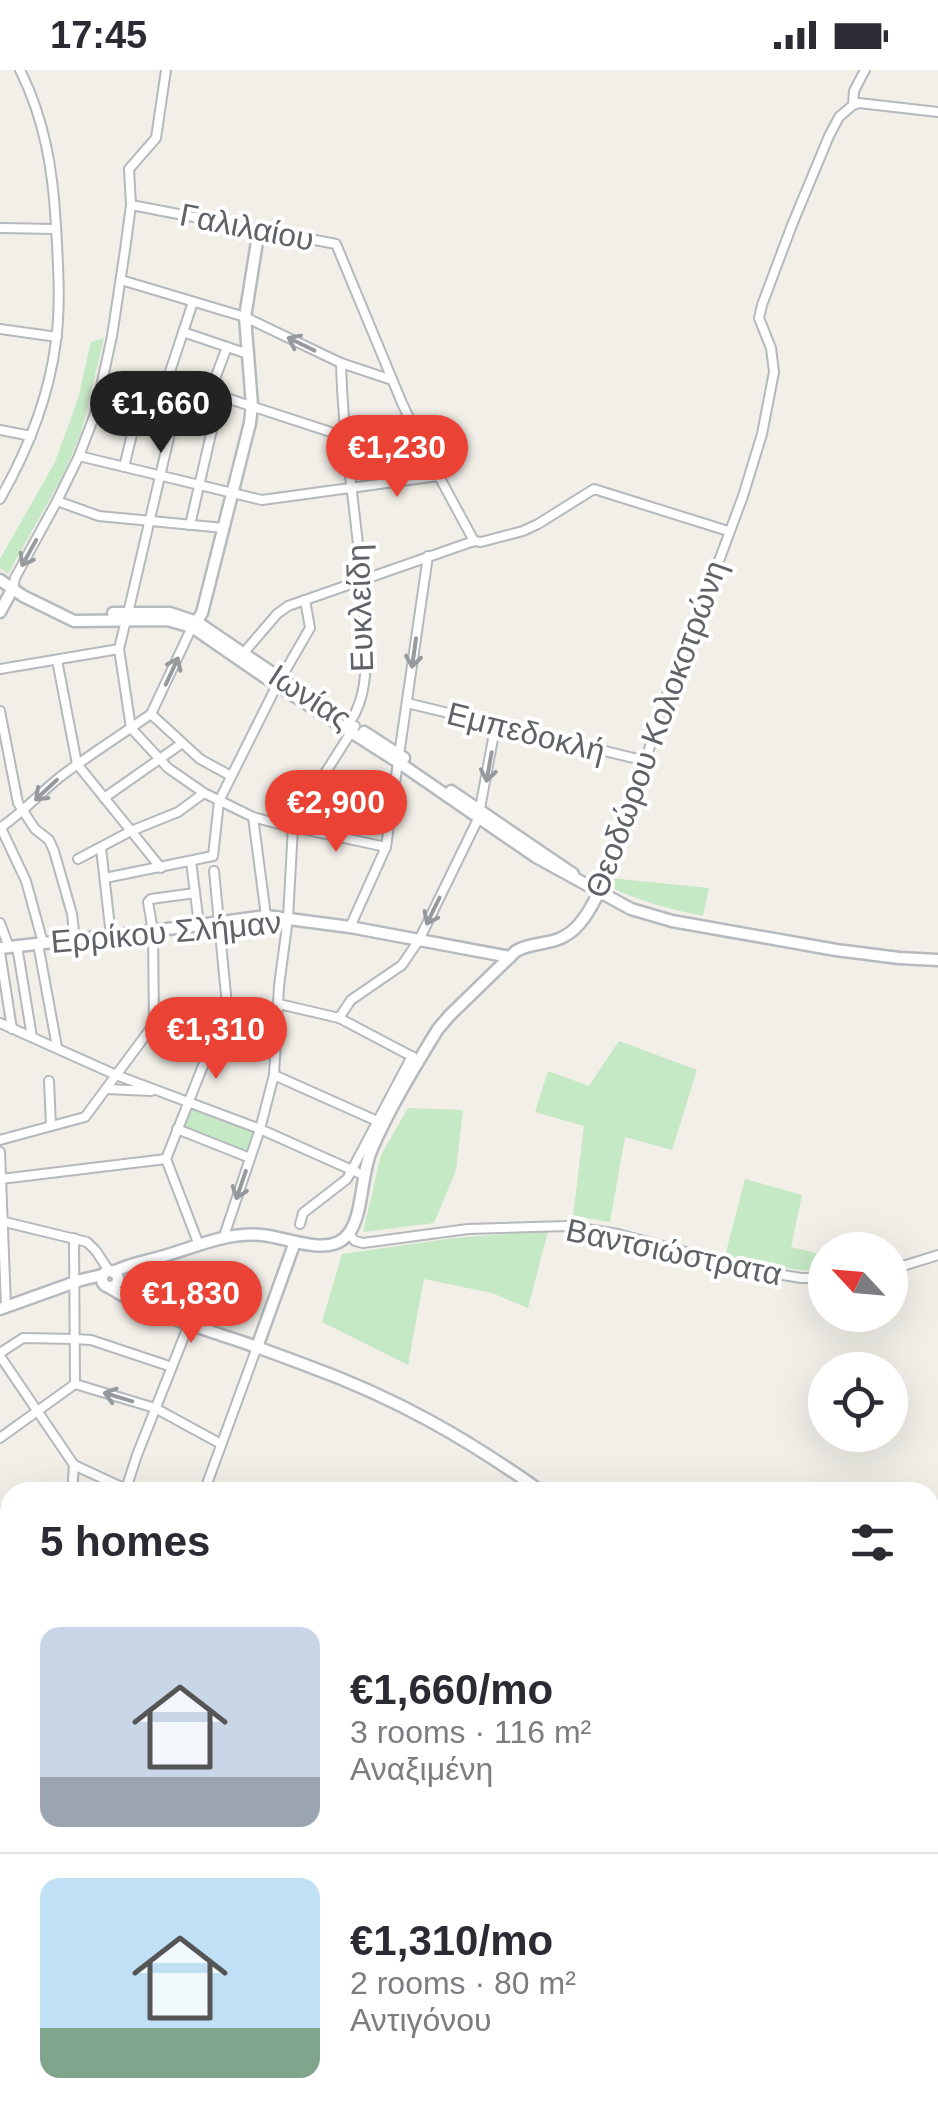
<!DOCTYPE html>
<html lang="en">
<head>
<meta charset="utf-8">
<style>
	body { margin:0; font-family:Arial,sans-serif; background:#f2f2f3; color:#2b2b33; height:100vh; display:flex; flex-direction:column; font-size:38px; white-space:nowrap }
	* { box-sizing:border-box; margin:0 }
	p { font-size:32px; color:#7c7c81 }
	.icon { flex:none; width:55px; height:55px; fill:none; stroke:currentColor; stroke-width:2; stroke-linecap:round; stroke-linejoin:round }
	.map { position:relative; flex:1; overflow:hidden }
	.details { position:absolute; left:0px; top:1412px; width:940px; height:642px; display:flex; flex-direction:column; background:#fff; border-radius:30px 30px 0 0; box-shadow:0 10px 40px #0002 }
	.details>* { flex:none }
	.needle { width:65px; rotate:296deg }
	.controls { position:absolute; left:808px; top:1162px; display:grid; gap:20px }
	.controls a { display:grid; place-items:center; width:100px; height:100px; border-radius:50%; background:#fff; box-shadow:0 10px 40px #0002; font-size:50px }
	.price { position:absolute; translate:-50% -85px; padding:0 22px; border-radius:35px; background:#ea4335; color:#fff; font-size:32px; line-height:65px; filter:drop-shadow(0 2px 5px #0008) }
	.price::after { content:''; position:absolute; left:50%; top:60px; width:30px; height:22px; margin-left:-15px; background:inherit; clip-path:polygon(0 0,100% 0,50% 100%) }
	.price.selected { background:#222; color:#fff }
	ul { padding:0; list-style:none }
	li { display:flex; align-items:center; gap:30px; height:250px; padding:0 40px }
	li+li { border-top:2px solid #e1e1e2 }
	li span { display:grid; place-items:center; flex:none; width:280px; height:200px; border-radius:20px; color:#555 }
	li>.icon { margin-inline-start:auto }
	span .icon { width:120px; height:120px; fill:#fffc; stroke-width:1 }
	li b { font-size:42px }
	h2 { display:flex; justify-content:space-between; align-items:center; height:120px; padding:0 40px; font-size:42px }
	.status { display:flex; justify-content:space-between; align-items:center; height:70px; padding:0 50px; background:#fff; direction:ltr }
	.status svg { height:28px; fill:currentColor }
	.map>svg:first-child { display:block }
	.green { fill:#c5e8c5 }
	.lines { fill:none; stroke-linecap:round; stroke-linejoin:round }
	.street-casing { stroke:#b5b8bc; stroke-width:12 }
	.secondary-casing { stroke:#b6babf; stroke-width:15 }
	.street { stroke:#fff; stroke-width:8 }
	.secondary { stroke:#fff; stroke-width:10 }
	.oneway { stroke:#979a9d }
	.labels { text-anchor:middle; stroke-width:8; stroke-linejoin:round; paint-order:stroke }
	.street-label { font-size:32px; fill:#5f6368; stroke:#fff }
</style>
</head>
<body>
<div class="status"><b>17:45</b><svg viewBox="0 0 49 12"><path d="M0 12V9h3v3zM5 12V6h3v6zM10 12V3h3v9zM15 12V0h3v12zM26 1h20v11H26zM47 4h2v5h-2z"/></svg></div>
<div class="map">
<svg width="938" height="2054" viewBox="0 0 938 2054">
	<rect width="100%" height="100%" fill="#f1efe8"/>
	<g class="green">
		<path d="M104,268L81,363L62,407L8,504L0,498V489L55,392L78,329L91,272Z"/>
		<path d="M610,808L709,818L703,846C669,839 638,831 606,815Z"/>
		<path d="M619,971L697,1000L672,1080L625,1067L610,1152L573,1146L584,1056L535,1042L548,1001L589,1016Z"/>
		<path d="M189,1037L255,1063L246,1083L181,1057Z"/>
		<path d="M408,1038L463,1040L456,1100L434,1153L363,1162L381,1085Z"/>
		<path d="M745,1109L802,1125L791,1177L824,1185V1203L764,1195L725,1186Z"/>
		<path d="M548,1161L528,1238L492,1223L424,1209L408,1295L322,1252L342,1184L454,1168Z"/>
	</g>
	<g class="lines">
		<defs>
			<g id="street">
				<path d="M853,35L854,21L865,0"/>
				<path d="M131,135L336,174L402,333L421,373L474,471"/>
				<path d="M0,158L56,159"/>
				<path d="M121,210L245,247L341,293L392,310"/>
				<path d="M0,259L57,267"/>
				<path d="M183,262L248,284"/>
				<path d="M341,293C343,378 360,462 364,547C365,572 368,599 362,624C359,637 354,648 345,658"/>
				<path d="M168,309L346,367"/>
				<path d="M210,322L227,277"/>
				<path d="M99,331L169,347"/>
				<path d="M156,344L193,232"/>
				<path d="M0,360L31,366"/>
				<path d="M79,386L262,430L438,406"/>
				<path d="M124,397L138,340"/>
				<path d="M0,429C28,380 49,327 56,271C61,233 58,194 56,156C53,101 45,50 20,0"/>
				<path d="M57,431L99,446L224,458"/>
				<path d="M190,455L220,325"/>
				<path d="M13,518L15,508L57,431L79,386L95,344L112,266L125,180L131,135L129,99L156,68L166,0"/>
				<path d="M128,543L172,355"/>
				<path d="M126,550L119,579L131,658L168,698L204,723L253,747L279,754L386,777"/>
				<path d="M241,586L277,544L288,536L474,471L481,472L523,461L538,454L594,419L728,461"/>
				<path d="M57,590L77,694L161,798"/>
				<path d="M0,599L119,579"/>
				<path d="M407,633L646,691"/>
				<path d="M0,641L18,733L35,759L49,770L54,781L72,844L75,870"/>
				<path d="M151,644L200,689L231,706"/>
				<path d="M151,644L192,557"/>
				<path d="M399,685L428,486"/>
				<path d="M104,728L181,674"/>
				<path d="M253,747L266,846"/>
				<path d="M0,758C22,743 39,724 60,707C89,685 121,665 151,644"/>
				<path d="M1,758L26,811L43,873"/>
				<path d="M101,778L111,866"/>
				<path d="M78,789L131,761L178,742L204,723"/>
				<path d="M191,791L199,855"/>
				<path d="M105,808L213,786L219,731L277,615L310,558L305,530"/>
				<path d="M599,822L623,765L637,725L656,653L706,526L743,426L762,364L774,302L771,278L759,248L762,235L792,155L829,66L839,47L853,35L859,33L938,42"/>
				<path d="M0,853L9,877"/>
				<path d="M350,857L386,777L398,692"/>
				<path d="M38,874L57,977"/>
				<path d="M17,876L32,967"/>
				<path d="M0,882L12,959"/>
				<path d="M279,934L339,948L413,987"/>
				<path d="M339,948L351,930L402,895L419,870L478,749L496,653"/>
				<path d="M0,953L116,1005L260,1059L363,1105"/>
				<path d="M274,1005L377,1051"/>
				<path d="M49,1011L51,1056"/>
				<path d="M106,1019L151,1021"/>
				<path d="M177,1059L250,1088"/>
				<path d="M0,1070L85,1047L154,954L153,861L148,832L151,829L195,823"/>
				<path d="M0,1082L6,1236"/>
				<path d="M1,1109L166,1089"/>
				<path d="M1,1151L87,1172L96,1181L109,1201"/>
				<path d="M300,1154L303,1143L347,1109L412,986"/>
				<path d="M349,1164L355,1171L363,1173L468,1159L567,1156L618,1164L754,1200L801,1208H825"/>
				<path d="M74,1168L75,1314"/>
				<path d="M223,1169L260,1059L274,1005L279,916L288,848L293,757L296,749L355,656"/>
				<path d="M199,1175L166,1089L227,935L214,801"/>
				<path d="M890,1200L938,1185"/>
				<path d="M0,1283L23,1268L74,1269L91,1270L172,1297"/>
				<path d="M0,1286L74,1395L72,1422"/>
				<path d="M75,1314L155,1338L221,1374"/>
				<path d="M0,1368L75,1314"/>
				<path d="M74,1395L132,1422"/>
				<path d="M125,1422L137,1385L189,1254"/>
				<path d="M204,1422L257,1277"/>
				<path d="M0,1442L10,1443"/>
				<path d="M0,1576L9,1538"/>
				<path d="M0,1660L10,1659"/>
				<path d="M0,1749L10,1705"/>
				<path d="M0,1788L10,1785"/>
			</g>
			<g id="secondary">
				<path d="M0,510L23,526L74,551L167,550L192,557L266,608L398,692L536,787L631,839L672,851L836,880L899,888L938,890"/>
				<path d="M0,542L13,518"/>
				<path d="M113,543H170L197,552L315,632"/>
				<path d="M195,554L202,543L250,353L252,335L245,247L259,159"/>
				<path d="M364,662L404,688"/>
				<path d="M451,721L573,804"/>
				<path d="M0,878L185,857L266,846L350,857L510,887"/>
				<circle cx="110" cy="1209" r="8"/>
				<path d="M113,1202C125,1196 136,1193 149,1190C185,1182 223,1161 262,1165C287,1167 331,1189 349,1163C363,1144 361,1105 371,1081C389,1039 414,998 438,959L450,945L516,881C531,872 549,875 563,867C580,859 591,838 599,822"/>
				<path d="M109,1217C143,1240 183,1252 221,1265C250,1274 279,1285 308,1296C396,1328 466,1368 542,1422"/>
				<path d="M0,1239L81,1210L102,1205"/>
				<path d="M257,1277L295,1172"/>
				<path d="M930,1681L938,1684"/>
				<path d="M930,1969L938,1997"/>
			</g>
		</defs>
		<use href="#street" class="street-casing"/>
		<use href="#secondary" class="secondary-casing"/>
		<use href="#street" class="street"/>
		<use href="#secondary" class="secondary"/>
	</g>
	<defs><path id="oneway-shaft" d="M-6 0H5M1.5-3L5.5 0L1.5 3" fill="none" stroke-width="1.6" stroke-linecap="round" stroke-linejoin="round" transform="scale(2.5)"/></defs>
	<g class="oneway">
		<use href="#oneway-shaft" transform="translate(301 274) rotate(-154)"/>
		<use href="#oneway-shaft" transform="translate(29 483) rotate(119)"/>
		<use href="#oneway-shaft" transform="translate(414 583) rotate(98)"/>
		<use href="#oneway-shaft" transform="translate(172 601) rotate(-65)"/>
		<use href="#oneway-shaft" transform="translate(489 697) rotate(100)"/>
		<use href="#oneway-shaft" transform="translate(46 720) rotate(137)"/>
		<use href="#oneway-shaft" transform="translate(433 841) rotate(116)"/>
		<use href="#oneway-shaft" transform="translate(241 1115) rotate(109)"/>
		<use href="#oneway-shaft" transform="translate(118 1327) rotate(-163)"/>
	</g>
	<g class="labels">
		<g class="street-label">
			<text transform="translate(247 157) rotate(11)" y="11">Γαλιλαίου</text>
			<text transform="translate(360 538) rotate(-92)" y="11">Ευκλείδη</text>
			<text transform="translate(310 627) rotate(33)" y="11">Ιωνίας</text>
			<text transform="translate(656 659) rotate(-70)" y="11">Θεοδώρου Κολοκοτρώνη</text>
			<text transform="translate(526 662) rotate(14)" y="11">Εμπεδοκλή</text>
			<text transform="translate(166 862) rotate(-5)" y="11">Ερρίκου Σλήμαν</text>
			<text transform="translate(674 1182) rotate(12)" y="11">Βαντσιώστρατα</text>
		</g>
	</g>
</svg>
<div class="controls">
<a><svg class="needle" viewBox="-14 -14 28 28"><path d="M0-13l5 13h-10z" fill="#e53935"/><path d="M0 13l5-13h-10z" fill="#7c7c81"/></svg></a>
<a><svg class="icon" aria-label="locate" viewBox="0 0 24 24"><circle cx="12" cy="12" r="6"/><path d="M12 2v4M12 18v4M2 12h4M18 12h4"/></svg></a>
</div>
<b class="price selected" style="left:161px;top:386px">€1,660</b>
<b class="price" style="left:397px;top:430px">€1,230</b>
<b class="price" style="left:336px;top:785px">€2,900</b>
<b class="price" style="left:216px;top:1012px">€1,310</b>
<b class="price" style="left:191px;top:1276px">€1,830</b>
<section class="details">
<h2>5 homes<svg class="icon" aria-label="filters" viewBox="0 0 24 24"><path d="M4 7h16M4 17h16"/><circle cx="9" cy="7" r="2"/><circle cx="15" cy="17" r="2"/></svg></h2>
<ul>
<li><span style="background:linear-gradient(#c9d6e8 75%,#9aa5b1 0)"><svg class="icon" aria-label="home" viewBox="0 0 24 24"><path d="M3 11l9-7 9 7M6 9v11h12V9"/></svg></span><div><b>€1,660/mo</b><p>3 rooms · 116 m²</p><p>Αναξιμένη</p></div></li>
<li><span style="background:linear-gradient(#bfe0f5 75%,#7fa58c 0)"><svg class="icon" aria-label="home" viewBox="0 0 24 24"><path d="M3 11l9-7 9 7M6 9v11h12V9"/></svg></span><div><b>€1,310/mo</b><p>2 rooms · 80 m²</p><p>Αντιγόνου</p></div></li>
</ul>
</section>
</div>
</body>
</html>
